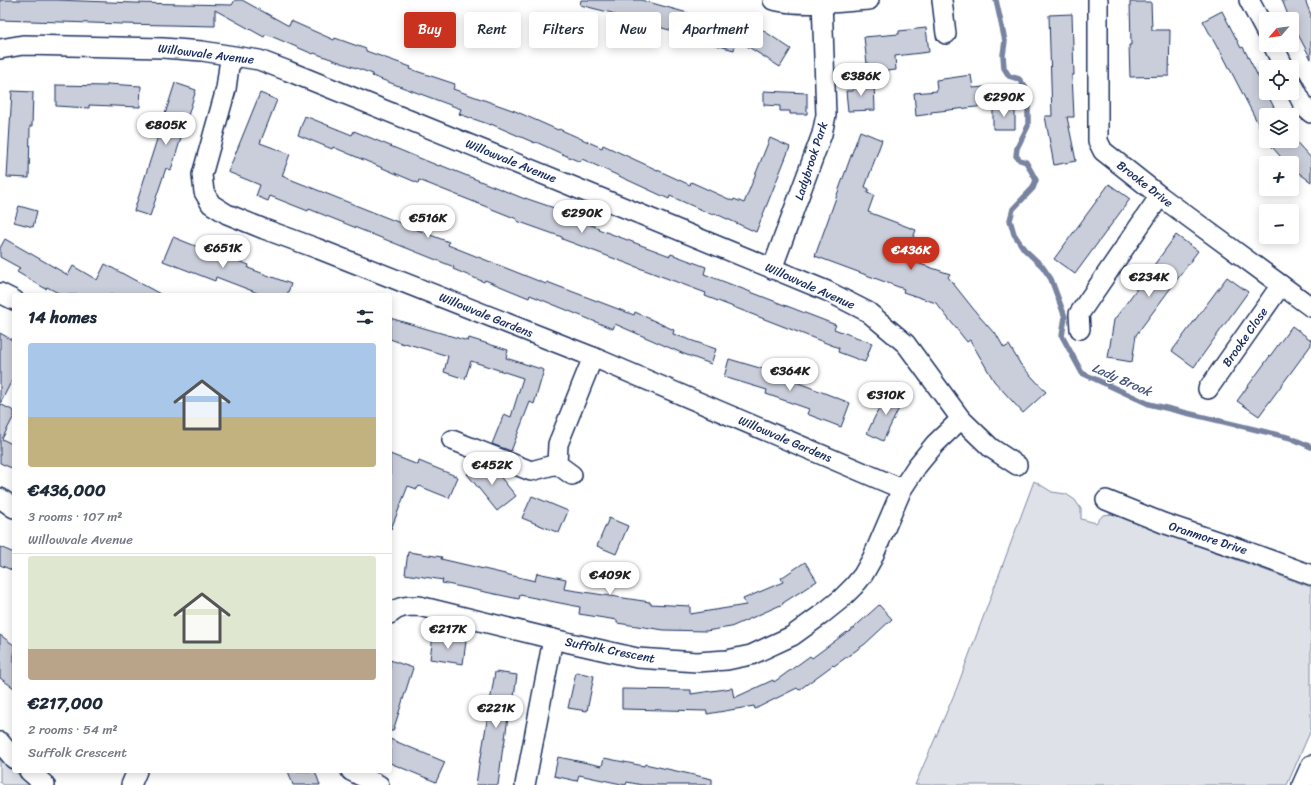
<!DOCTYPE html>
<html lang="en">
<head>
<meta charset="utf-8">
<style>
	body { margin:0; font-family:Sriracha,sans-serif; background:#f6f6f7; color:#1f2937; height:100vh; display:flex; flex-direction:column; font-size:15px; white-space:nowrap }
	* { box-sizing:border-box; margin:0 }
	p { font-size:13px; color:#747a83 }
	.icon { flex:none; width:22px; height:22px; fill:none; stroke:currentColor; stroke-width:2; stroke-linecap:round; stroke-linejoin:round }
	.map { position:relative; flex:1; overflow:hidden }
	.panel { position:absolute; left:12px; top:293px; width:380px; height:480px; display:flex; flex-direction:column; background:#fff; border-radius:4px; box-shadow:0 2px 10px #0003 }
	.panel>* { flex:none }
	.guide { position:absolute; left:404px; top:12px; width:380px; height:36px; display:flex; gap:8px }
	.needle { width:26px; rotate:242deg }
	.fabs { position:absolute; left:1259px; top:12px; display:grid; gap:8px }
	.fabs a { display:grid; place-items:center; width:40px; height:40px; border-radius:4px; background:#fff; box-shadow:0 2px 10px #0003; font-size:20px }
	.price { position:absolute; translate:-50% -34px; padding:0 9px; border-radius:14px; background:#fff; color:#222; font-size:13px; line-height:26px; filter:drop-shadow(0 1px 2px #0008) }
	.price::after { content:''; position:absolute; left:50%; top:24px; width:12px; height:9px; margin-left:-6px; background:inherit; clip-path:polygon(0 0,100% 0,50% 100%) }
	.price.current { background:#c8321e; color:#fff }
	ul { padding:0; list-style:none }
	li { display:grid; align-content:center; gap:8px; height:212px; padding:0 16px }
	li+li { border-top:1px solid #e0e1e3 }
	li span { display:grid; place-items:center; height:124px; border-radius:4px; color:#555 }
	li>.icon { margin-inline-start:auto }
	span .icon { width:72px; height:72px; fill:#fffc; stroke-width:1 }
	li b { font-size:17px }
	h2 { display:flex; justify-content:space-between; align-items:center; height:48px; padding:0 16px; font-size:17px }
	.pill { padding:0 14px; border-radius:4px; background:#fff; box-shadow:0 2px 10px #0003; font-size:14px; line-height:36px }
	.pill.current { background:#c8321e; color:#fff }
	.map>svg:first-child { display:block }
	.green { fill:#dee1e7; stroke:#7c88a2 }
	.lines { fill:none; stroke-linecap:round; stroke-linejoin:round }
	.stream { stroke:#77839f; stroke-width:5.5 }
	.building { fill:#caceda; stroke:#1b2f5e }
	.street-casing { stroke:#1b2f5e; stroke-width:22 }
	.street { stroke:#fff; stroke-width:19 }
	.labels { text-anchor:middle; stroke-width:3; stroke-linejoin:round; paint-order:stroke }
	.street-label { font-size:12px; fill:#1b2f5e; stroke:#fff }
	.water-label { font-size:13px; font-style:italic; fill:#49597e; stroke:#fff }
</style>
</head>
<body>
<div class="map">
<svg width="1311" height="785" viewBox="0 0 1311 785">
	<rect width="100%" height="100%" fill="#fff"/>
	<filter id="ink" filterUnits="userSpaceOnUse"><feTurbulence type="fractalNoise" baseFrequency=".025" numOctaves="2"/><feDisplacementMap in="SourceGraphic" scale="8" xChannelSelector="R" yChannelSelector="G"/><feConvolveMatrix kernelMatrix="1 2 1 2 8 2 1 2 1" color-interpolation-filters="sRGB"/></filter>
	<g filter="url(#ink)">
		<g class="green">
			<path d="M1034,481L1052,492L1066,494L1075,500L1081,509V519L1096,523L1103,515L1112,514L1311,587V730L1287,785H915L956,690Z"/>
			<path d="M0,757L11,769L33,785H4L0,782Z"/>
		</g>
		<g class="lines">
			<path class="stream" d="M996,0L1005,41L1003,55L1004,68L1009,76L1019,79L1025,87L1028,102V126L1017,148L1016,156L1020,160L1026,162L1036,180L1033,188L1013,209L1010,220L1014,234L1024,249L1042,266L1051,279L1065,317L1062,336L1082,373L1149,404L1291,438L1311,447"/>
		</g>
		<g class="building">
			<path d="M0,0H56L135,3L232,5L235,0H242L289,26L291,21L334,40L335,38L366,49V51L411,67L410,69L455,84L453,89L515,111L558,130L559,129L602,148L603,145L690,185L691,182L733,201L734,199L744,203L770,138L790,147L756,232L714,213L713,215L670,196L669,199L582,159L580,162L536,142L535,143L491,124V125L459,114L461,109L372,76L373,74L314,53L313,54L266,34L264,37L215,10V26L122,24L0,20Z"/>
			<path d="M581,0H641L695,15V17L754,33L758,27L791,49L780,67L736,39L734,50L701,41L702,39L612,14V13L580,5Z"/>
			<path d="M1282,0H1305L1311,15V59L1292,23V19H1290L1288,15Z"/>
			<path d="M1130,2H1151L1152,30H1170L1169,76L1130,77L1129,45H1131Z"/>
			<path d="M1222,11L1241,48L1243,47L1278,115H1266V139L1219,48L1218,49L1203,21Z"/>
			<path d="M1072,14L1074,75H1072L1074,117H1067L1076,161L1054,165L1045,116H1052L1049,15Z"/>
			<path d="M926,28L929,52L895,56L896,70L868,73L864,37L899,34V31Z"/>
			<path d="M971,75L973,88L984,87L985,106L931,112V114L916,116L914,93L937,91L936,80Z"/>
			<path d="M874,82L875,110L848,111L846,91H853V83Z"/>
			<path d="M175,83L196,90L171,170L166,168L150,216L134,211Z"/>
			<path d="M107,84L141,86L140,107L89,105V108L56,106V85L107,86Z"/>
			<path d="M12,91L33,92L32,126H30L29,178L7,177Z"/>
			<path d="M764,91L807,93V114H790V111H780V106L764,105Z"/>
			<path d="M260,93L277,100L260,143L290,154L282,176L433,236L449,242L448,245L546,284L547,282L634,315L635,312L674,330L673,334L716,349L711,364L684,354L615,324L613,329L530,295L529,298L485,280L484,282L453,269L454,267L309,209L308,211L270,196L268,201L256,196L260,185L228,172Z"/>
			<path d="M1015,107V129H993V108Z"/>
			<path d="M305,116L352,135L354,131L412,155L439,166L440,165L525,199V198L560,210L559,213L599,228L598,229L670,256L671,254L706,267L704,274L836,325L834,329L872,343L865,362L838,352L839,348L705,296L706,293L562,239V237L517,221V219L419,180L418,183L333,147L332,149L298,135Z"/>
			<path d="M860,131L882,140L865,187L869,189L867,193L874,195L868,212L916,230L905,259L950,274L948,277L979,316L994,333L995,332L1004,348L1009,345L1021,365L1046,392L1023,413L994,381L970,340L967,342L936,303L903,292L904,289L815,256Z"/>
			<path d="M1292,137L1311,158V182L1292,168V163H1286L1267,141H1292Z"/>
			<path d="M1109,184L1130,199L1075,274L1054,259Z"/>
			<path d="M19,206L37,211L33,227L14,222Z"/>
			<path d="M1176,235L1198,251L1136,335L1132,362L1108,358L1114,320Z"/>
			<path d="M173,237L213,253V252L249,265L248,268L291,284L287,295H263L216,277L215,281L163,261Z"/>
			<path d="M5,239L68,275L73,266L97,280L105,264L162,295H62L47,287L46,289L17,272L20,268L0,257V248Z"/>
			<path d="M1227,277L1248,292L1194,367L1172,351Z"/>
			<path d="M390,318L468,341L469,338L508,350L506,358L544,370L534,404L530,402L511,451L492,444L504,414L511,417L523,378L471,361L465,379L444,372L448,356L405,343L404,344L390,339Z"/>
			<path d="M1292,326L1311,340V345L1259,416L1237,401Z"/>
			<path d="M0,333L14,341V376L0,404L14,411V416L2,439L14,445V469L0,463Z"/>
			<path d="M729,359L763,369L850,403L841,427L807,414L809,409L766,394L767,390L724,377Z"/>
			<path d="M888,390L904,398L883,441L867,433Z"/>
			<path d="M390,454L418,465L419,461L458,477L449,498L419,486L417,489L408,486L391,529Z"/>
			<path d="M480,463L493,468L516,496L497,511L467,474Z"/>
			<path d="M532,496L568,511L559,533L522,518Z"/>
			<path d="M609,518L628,526L616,554L597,546Z"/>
			<path d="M0,547L14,553V571L0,565Z"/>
			<path d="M408,552L442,557L441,559L535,581L537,573L566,579L564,589L650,602V604L690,606V614L746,605L743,599L783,582L781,578L805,562L817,581L783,603V604L731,627L706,631L664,630L617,623V620L579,614L580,607L520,595L519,599L442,583L443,580L405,574Z"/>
			<path d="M879,605L892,619L865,644L834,666L833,665L799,690L797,688L755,709L754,706L707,714V711L622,709V689L691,690V694L732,688L734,698L773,680L774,682L810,656L812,658L847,632L848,633Z"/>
			<path d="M0,635L14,645V688L0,678Z"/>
			<path d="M433,636L466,641L463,664L430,659Z"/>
			<path d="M390,660L413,668L393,731H390Z"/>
			<path d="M495,672L517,675L513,704L510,703L504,746H503L498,785H476L480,757H481Z"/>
			<path d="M576,672L594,676L587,711L568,708Z"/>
			<path d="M390,739L445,762L436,782L390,763Z"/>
			<path d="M558,757L602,766L604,758L644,766L645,764L712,779V785H642L627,782L626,785L579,775L577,781L554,776Z"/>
			<path d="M288,771H315L320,785H293Z"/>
		</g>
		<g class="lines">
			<defs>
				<g id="street">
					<path d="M773,0C804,7 837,2 869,0"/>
					<path d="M942,0L946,34"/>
					<path d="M1098,0V141L1103,151L1160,196L1311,307"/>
					<path d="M1249,0L1266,32"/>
					<path d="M1273,45L1284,67"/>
					<path d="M0,49L23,45L163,48L202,51L259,60L288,71L557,180L827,291L868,312L906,344L961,419L991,448L1017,465"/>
					<path d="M236,57L229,66L226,89L202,175L204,192L211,204L227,214L264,229L316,248L593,357L902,489"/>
					<path d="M1292,83L1305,108L1311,113"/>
					<path d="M772,269L822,134L826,115L822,0"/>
					<path d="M0,293L14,300"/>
					<path d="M1080,329L1079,314L1160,196"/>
					<path d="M1208,389L1281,285"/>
					<path d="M452,440L531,471L557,464"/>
					<path d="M572,475L557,464L558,444L593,357"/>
					<path d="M0,498L14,508"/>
					<path d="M1106,500L1163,523L1243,550L1311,575"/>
					<path d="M390,614C399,606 407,606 419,606L553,639L637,658L697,662L727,660L751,655L792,636L821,615L841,599L854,586L863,575L872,559L902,489L917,466L935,444L961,419"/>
					<path d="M0,742L14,759"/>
					<path d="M29,771L45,785"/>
					<path d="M351,771L379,785"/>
					<path d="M131,785L137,771"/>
					<path d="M525,785L553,639"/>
					<path d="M1302,785L1311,765"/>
				</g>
			</defs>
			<use href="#street" class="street-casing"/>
			<use href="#street" class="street"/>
		</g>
	</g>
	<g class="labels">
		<g class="street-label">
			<text transform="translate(206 54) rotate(7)" y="4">Willowvale Avenue</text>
			<text transform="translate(511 161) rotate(22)" y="4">Willowvale Avenue</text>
			<text transform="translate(811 161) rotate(-72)" y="4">Ladybrook Park</text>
			<text transform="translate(1145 184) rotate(38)" y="4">Brooke Drive</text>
			<text transform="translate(810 286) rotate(24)" y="4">Willowvale Avenue</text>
			<text transform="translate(486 315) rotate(22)" y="4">Willowvale Gardens</text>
			<text transform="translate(1245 337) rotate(-55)" y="4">Brooke Close</text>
			<text transform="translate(785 439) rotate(23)" y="4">Willowvale Gardens</text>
			<text transform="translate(1208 538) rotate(18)" y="4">Oranmore Drive</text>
			<text transform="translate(610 650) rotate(11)" y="4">Suffolk Crescent</text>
		</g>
		<g class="water-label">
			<text transform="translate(1122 379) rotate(24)" y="5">Lady Brook</text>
		</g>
	</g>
</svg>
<div class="fabs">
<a><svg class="needle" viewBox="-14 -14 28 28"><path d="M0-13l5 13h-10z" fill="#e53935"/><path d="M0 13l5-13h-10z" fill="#747a83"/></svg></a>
<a><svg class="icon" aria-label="locate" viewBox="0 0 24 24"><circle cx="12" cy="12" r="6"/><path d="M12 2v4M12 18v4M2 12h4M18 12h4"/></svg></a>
<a><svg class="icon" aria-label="layers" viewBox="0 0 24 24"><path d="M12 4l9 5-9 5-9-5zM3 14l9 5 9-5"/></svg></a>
<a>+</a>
<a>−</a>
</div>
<b class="price" style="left:861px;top:97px">€386K</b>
<b class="price" style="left:1004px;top:118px">€290K</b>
<b class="price" style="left:166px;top:146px">€805K</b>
<b class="price" style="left:582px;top:234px">€290K</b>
<b class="price" style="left:428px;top:239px">€516K</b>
<b class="price" style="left:223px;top:269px">€651K</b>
<b class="price current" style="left:911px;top:271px">€436K</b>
<b class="price" style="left:1149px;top:298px">€234K</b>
<b class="price" style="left:790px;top:392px">€364K</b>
<b class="price" style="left:886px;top:416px">€310K</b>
<b class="price" style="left:492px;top:486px">€452K</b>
<b class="price" style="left:610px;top:596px">€409K</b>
<b class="price" style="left:448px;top:650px">€217K</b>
<b class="price" style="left:496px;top:729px">€221K</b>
<div class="guide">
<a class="pill current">Buy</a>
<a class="pill">Rent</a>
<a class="pill">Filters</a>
<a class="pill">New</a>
<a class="pill">Apartment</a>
</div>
<section class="panel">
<h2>14 homes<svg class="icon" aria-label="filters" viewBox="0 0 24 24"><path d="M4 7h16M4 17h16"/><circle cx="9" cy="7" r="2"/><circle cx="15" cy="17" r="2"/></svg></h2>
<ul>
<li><span style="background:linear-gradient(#a9c7e8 60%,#c2b280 0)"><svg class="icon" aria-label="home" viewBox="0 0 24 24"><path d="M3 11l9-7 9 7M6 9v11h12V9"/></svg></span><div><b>€436,000</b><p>3 rooms · 107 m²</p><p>Willowvale Avenue</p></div></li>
<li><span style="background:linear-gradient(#dfe7d0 75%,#b9a48a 0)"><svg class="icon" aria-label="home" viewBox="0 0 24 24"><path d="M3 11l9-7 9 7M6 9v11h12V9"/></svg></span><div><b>€217,000</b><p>2 rooms · 54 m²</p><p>Suffolk Crescent</p></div></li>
</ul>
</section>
</div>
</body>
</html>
